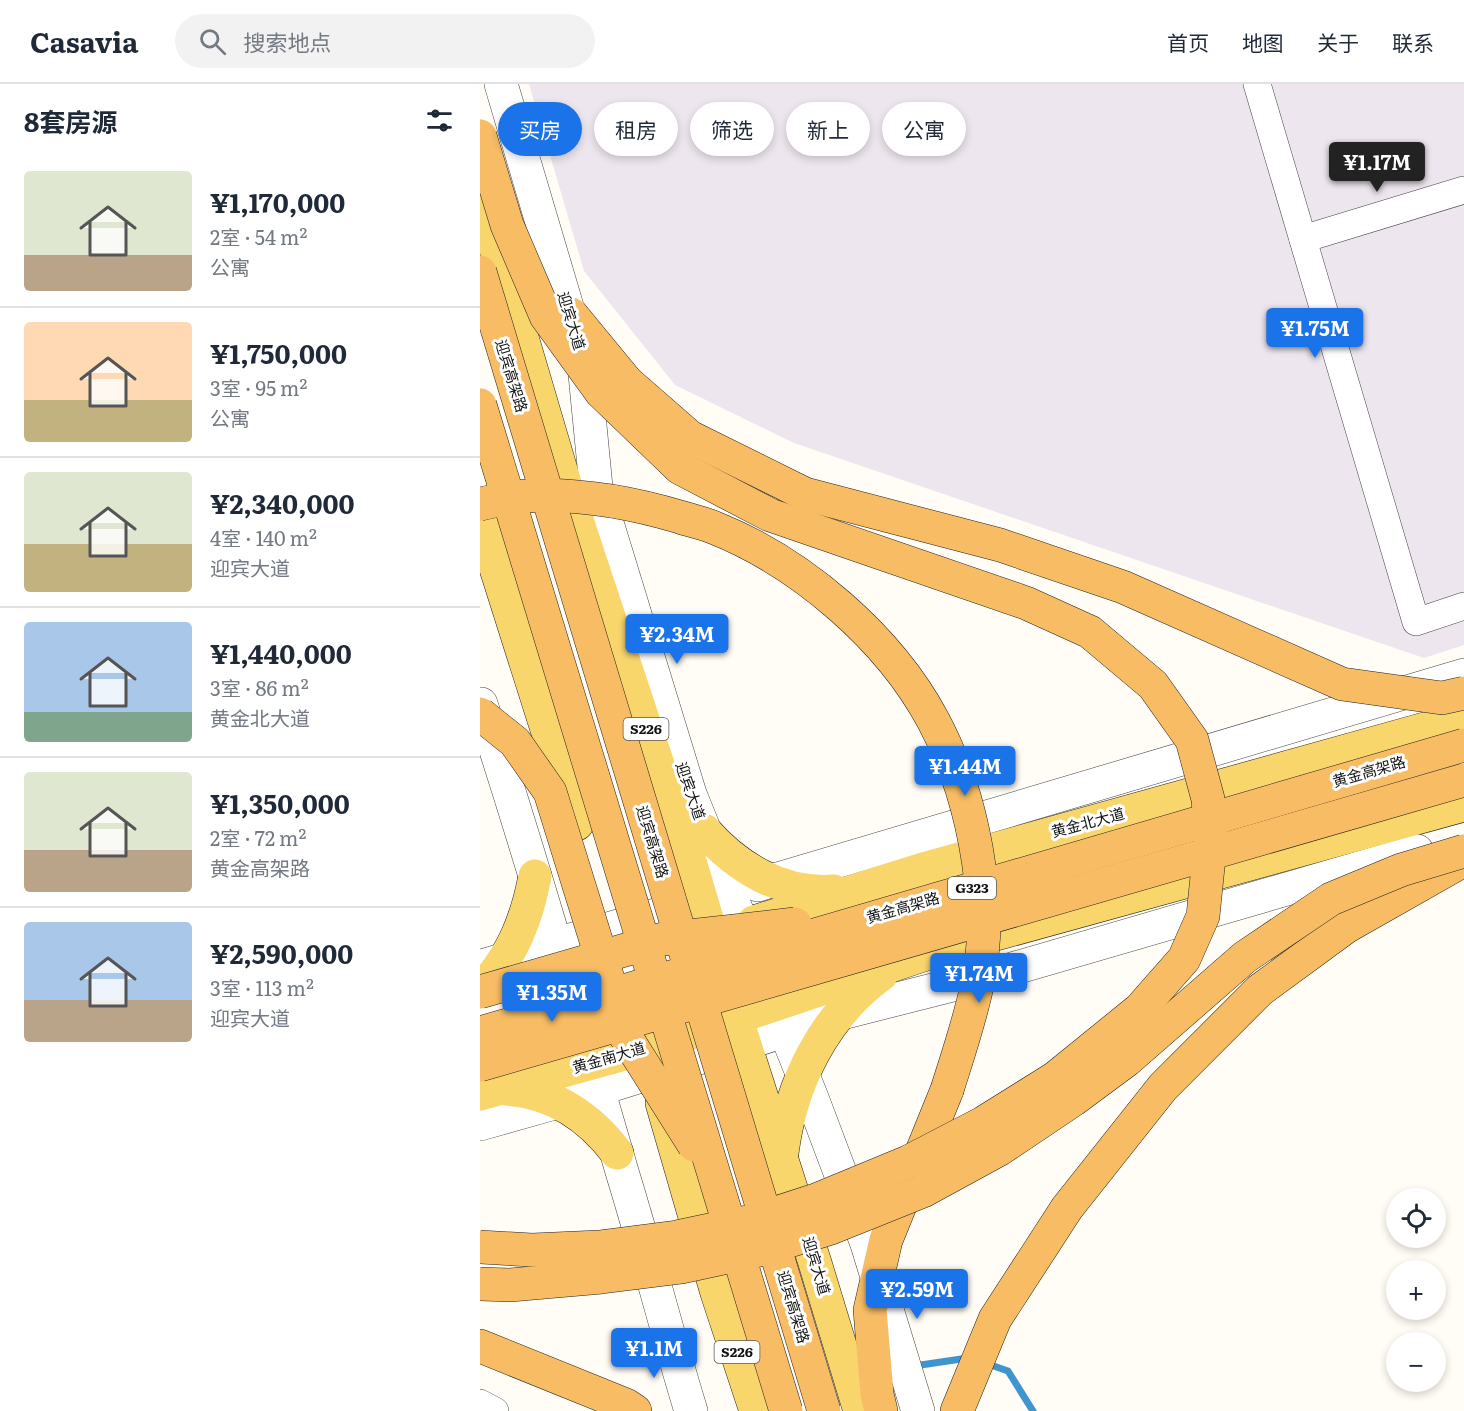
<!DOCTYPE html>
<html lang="zh">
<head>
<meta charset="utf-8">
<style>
	body { margin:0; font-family:Literata,"Noto Sans SC",serif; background:#f2f2f3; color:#1f2937; height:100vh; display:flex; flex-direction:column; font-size:22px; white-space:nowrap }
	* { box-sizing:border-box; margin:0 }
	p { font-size:20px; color:#747a83 }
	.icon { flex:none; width:33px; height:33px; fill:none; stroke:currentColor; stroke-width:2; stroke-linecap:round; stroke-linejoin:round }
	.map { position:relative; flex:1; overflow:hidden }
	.panel { display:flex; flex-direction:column; background:#fff; width:480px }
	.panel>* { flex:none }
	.guide { position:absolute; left:18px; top:18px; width:570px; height:54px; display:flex; gap:12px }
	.controls { position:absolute; left:906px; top:1104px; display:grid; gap:12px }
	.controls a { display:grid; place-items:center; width:60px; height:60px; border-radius:50%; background:#fff; box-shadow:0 3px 9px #0003; font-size:30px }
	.price { position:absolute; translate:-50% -51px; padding:0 14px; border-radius:6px; background:#1a73e8; color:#fff; font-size:20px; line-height:39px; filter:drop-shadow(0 2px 3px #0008) }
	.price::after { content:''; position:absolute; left:50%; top:36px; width:18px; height:14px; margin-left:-9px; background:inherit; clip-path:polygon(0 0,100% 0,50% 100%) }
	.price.selected { background:#222; color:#fff }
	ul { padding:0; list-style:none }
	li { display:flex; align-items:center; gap:18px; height:150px; padding:0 24px }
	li+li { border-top:2px solid #e0e1e3 }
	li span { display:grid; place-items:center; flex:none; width:168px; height:120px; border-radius:6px; color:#555 }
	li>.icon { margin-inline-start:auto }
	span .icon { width:72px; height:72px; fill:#fffc; stroke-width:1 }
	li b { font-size:26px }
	h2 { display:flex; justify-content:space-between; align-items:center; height:72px; padding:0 24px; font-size:26px }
	.chip { padding:0 21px; border-radius:27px; background:#fff; box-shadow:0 3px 9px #0003; font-size:21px; line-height:54px }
	.chip.selected { background:#1a73e8; color:#fff }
	header { display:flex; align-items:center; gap:36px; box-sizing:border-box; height:84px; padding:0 30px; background:#fff; border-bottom:2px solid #e0e1e3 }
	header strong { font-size:28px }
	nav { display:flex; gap:33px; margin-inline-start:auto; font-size:21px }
	.search { width:420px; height:54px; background:#f2f2f3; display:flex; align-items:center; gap:15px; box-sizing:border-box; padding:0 21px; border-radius:33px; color:#747a83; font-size:22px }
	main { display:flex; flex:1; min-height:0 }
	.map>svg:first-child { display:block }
	.industrial { fill:#eee6ef }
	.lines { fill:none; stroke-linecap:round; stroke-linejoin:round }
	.stream { stroke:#3f96cf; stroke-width:7 }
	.minor-casing { stroke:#444; stroke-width:28 }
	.tertiary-casing { stroke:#444; stroke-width:34 }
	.primary-casing { stroke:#222; stroke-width:34 }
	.trunk-casing { stroke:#222; stroke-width:34 }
	.minor { stroke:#fff; stroke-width:27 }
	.tertiary { stroke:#fff; stroke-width:33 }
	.primary { stroke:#f9d66b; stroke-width:33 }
	.trunk { stroke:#f7bc64; stroke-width:33 }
	.trunk-bridge-casing { stroke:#222; stroke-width:34; stroke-linecap:butt }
	.trunk-bridge { stroke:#f7bc64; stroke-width:33 }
	.labels { text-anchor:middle; stroke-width:6; stroke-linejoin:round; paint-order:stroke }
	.shield { fill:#fff; stroke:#585858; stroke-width:1.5 }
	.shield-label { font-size:14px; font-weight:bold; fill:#111 }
	.street-label { font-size:15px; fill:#111; stroke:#fff }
</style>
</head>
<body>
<header>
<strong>Casavia</strong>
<div class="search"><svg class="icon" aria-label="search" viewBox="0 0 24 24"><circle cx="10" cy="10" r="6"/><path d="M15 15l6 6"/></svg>搜索地点</div>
<nav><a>首页</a><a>地图</a><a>关于</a><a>联系</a></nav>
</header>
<main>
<section class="panel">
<h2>8套房源<svg class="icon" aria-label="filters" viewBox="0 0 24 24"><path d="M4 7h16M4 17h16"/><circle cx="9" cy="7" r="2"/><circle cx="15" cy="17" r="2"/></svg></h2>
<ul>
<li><span style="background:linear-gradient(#dfe7d0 70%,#b9a48a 0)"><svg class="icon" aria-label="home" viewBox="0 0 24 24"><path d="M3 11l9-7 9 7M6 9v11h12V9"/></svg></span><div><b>¥1,170,000</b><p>2室 · 54 m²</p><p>公寓</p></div></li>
<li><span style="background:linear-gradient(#ffd9b3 65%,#c2b280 0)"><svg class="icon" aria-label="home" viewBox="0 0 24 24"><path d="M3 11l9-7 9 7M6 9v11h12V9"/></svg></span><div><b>¥1,750,000</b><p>3室 · 95 m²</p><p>公寓</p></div></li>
<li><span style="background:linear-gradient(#dfe7d0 60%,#c2b280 0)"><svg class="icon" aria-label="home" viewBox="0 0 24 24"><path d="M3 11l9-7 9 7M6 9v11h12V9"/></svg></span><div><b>¥2,340,000</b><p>4室 · 140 m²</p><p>迎宾大道</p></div></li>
<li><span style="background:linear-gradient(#a9c7e8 75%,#7fa58c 0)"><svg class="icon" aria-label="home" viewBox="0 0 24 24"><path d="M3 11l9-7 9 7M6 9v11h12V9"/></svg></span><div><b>¥1,440,000</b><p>3室 · 86 m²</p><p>黄金北大道</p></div></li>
<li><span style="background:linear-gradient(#dfe7d0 65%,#b9a48a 0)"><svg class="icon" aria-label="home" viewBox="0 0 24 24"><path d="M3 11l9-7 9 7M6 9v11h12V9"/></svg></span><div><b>¥1,350,000</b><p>2室 · 72 m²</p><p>黄金高架路</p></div></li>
<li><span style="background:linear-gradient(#a9c7e8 65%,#b9a48a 0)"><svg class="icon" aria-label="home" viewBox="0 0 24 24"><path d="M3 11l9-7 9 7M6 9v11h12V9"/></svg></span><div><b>¥2,590,000</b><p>3室 · 113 m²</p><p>迎宾大道</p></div></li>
</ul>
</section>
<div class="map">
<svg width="984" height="1327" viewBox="0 0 984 1327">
	<rect width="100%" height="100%" fill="#fffdf5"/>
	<path class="industrial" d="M49,0H984V561L944,574L314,359L195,301L104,187Z"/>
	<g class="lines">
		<g class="stream">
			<path d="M505,1279L528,1287L553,1327"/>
			<path d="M434,1282L488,1274"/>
		</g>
		<defs>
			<g id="minor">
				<path d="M777,0L936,538L984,522"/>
				<path d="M823,155L984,106"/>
				<path d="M0,1319L15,1327"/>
			</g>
			<g id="tertiary">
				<path d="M21,0L104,280L116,403L210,710L332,1014L387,1160L438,1327"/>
				<path d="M1,620C52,776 97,933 143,1091C167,1169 187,1249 211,1327"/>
				<path d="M278,801L984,591"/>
				<path d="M5,881L220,818"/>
				<path d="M0,1040L78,1018L362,929L508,892L937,767"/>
			</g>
			<g id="primary">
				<path d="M0,111L86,403L209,774L256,933L335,1179L380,1327"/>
				<path d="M0,434L97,740"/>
				<path d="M224,746C257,784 302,811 354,807"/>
				<path d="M274,838L440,786L984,634"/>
				<path d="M0,905C32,874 47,835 55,792"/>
				<path d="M26,1005C73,1008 110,1033 137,1069"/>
				<path d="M0,1010L166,964L458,866L984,721"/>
				<path d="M182,1019L237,1209L276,1327"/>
				<path d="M302,1069C311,999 343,933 401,891"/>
			</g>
			<g id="trunk">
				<path d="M0,1262L146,1321L155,1327"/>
				<path d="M401,1327L397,1310L390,1226L406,1156L467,1006"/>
				<path d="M477,1327L515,1235L587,1124L683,1003L780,906L866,843L984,776"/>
			</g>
		</defs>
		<use href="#minor" class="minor-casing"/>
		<use href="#tertiary" class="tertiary-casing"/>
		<use href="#primary" class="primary-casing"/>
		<use href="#trunk" class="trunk-casing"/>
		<use href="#minor" class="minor"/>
		<use href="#tertiary" class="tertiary"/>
		<use href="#primary" class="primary"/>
		<use href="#trunk" class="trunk"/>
		<defs>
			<g id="trunk-bridge">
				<path d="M0,52L27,141L66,232L121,308L200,384L290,431L546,519L610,548L673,601L712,656L728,715L731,753L723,832L704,875L660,925L575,994L503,1039L428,1078L336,1116L268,1138L197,1153L119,1163L52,1166L0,1163"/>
				<path d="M0,188L344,1327"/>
				<path d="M91,230L147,298L210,353L325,410L520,461L643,503L862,600L962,614L984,609"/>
				<path d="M0,321L306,1327"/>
				<path d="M0,420C15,417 30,413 46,412C98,409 150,418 200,433C212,437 224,439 235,444C322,479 409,554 453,636C483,692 498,755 503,818C509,883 486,945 467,1006"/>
				<path d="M0,630L35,658L70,708L146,953L214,1061"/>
				<path d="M0,908L183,855L315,840"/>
				<path d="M0,949L984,661"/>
				<path d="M0,981L984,696"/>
				<path d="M0,1200L30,1201L122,1193L202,1183L280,1166L351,1144L443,1107L520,1065L593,1016L647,976L765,873L851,815L921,786L984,767"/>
			</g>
		</defs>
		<use href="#trunk-bridge" class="trunk-bridge-casing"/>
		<use href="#trunk-bridge" class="trunk-bridge"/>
	</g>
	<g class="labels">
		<g class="shield">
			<rect x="143.5" y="634" width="45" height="22" rx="4.5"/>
			<rect x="468" y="793" width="48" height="22" rx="4.5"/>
			<rect x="234.5" y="1257" width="45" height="22" rx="4.5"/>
		</g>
		<g class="shield-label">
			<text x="166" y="650">S226</text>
			<text x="492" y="809">G323</text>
			<text x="257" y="1273">S226</text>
		</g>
		<g class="street-label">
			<text transform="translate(91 237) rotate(73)" y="5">迎宾大道</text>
			<text transform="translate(31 292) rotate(73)" y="5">迎宾高架路</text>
			<text transform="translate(889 688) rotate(-16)" y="5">黄金高架路</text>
			<text transform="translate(210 707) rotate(71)" y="5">迎宾大道</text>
			<text transform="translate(608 739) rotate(-15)" y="5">黄金北大道</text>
			<text transform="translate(172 758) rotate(73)" y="5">迎宾高架路</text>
			<text transform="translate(423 824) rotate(-16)" y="5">黄金高架路</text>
			<text transform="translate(129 974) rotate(-16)" y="5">黄金南大道</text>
			<text transform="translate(336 1182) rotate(73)" y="5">迎宾大道</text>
			<text transform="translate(313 1223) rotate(73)" y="5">迎宾高架路</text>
		</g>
	</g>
</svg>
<div class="controls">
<a><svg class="icon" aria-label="locate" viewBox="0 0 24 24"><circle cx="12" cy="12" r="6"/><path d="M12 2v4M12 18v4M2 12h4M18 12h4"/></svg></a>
<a>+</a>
<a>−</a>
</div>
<b class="price selected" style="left:897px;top:109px">¥1.17M</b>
<b class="price" style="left:835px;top:275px">¥1.75M</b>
<b class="price" style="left:197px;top:581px">¥2.34M</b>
<b class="price" style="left:485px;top:713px">¥1.44M</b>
<b class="price" style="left:499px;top:920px">¥1.74M</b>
<b class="price" style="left:72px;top:939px">¥1.35M</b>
<b class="price" style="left:437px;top:1236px">¥2.59M</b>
<b class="price" style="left:174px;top:1295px">¥1.1M</b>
<div class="guide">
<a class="chip selected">买房</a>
<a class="chip">租房</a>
<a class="chip">筛选</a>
<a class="chip">新上</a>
<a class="chip">公寓</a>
</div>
</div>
</main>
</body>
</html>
